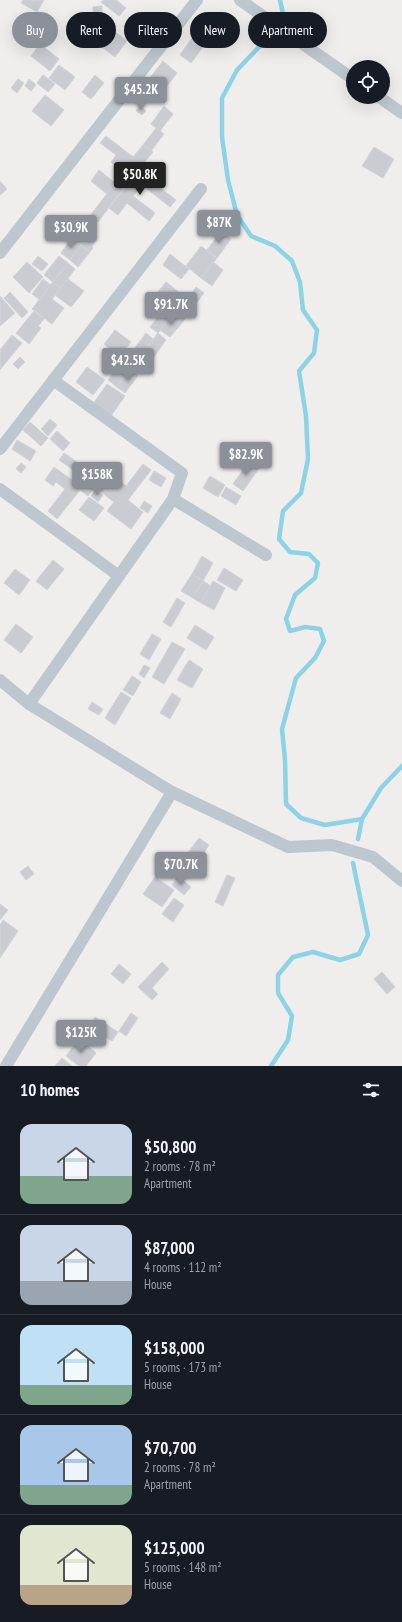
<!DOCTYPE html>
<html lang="en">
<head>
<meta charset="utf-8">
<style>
	body { margin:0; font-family:"PT Sans Narrow",sans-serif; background:#20242c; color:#f1f3f6; height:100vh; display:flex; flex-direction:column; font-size:15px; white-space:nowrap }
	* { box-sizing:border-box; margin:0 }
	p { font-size:13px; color:#9ea1a6 }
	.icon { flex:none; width:22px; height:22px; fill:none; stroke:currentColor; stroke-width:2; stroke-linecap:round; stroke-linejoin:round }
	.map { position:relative; height:1066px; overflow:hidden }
	.side { display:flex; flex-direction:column; background:#171b24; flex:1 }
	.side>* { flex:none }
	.banner { position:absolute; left:12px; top:12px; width:378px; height:36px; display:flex; gap:8px }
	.fabs { position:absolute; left:346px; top:60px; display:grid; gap:8px }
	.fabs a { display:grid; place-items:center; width:44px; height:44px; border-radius:50%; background:#171b24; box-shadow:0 4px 16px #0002; font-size:20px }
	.price { position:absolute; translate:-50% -34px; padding:0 9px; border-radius:4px; background:#8c9099; color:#fff; font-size:13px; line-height:26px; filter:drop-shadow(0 1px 2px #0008) }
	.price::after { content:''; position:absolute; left:50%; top:24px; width:12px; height:9px; margin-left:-6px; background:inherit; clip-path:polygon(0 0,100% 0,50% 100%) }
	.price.on { background:#222; color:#fff }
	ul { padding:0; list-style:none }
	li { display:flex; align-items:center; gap:12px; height:100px; padding:0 20px }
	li+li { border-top:1px solid #363941 }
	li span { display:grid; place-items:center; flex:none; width:112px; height:80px; border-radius:12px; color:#555 }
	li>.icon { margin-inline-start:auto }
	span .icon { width:48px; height:48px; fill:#fffc; stroke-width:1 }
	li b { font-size:17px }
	h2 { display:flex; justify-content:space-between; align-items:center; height:48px; padding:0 20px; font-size:17px }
	.pill { padding:0 14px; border-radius:18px; background:#171b24; box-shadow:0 4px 16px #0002; font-size:14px; line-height:36px }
	.pill.on { background:#8c9099; color:#fff }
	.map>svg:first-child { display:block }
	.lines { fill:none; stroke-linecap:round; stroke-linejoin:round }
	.stream { stroke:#8cd3e6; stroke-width:4.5 }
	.building { fill:#caccd2; stroke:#d1d3d8 }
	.street { stroke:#bec7cf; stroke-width:12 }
</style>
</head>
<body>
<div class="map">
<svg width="402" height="1066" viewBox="0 0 402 1066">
	<rect width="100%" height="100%" fill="#f0eded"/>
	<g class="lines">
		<g class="stream">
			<path d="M280,0L285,23"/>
			<path d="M280,41L262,44L237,70L222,98V137L228,180L237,215L251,236L275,246L292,261L300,282L303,310L317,330L314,353L299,371L306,416L308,459L301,493L283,511L279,539L290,552L309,554L318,563L315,578L295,595L286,619L290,631L305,627L320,629L324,641L315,658L296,678L282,729L285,760L286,804L301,818L325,825L362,819"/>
			<path d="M358,839L362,819L381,788L402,766"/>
			<path d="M271,1066L288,1040L292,1016L278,993V975L293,957L313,952L340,960L359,954L368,935L353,863"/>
		</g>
	</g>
	<g class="building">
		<path d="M23,0H44L37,12L21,3Z"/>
		<path d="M103,0H116L126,8L119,16L101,2Z"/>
		<path d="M102,6V16L93,17V7Z"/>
		<path d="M109,27L127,41L115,57L102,47L108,40L103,36Z"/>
		<path d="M192,38L203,47L191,63L180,55Z"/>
		<path d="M40,44L59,59L50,71L31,56Z"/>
		<path d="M163,61L177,73L164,90L149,79Z"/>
		<path d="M59,65L75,77L65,90L49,78Z"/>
		<path d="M43,75L55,84L48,92L37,83Z"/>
		<path d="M95,75L104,83L91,99L82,92Z"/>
		<path d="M18,79L24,83L17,93L11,88Z"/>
		<path d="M29,79L36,85L31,91L25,86Z"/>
		<path d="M45,95L64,110L51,126L32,111Z"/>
		<path d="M140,106L146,111L142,115L136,111Z"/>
		<path d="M164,106L173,114L160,131L151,124Z"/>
		<path d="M156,128L164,134L151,151L143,145Z"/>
		<path d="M106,136L133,157L143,145L153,152L123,189L115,183L124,172L111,162L116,155L100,143Z"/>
		<path d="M374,147L394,159L383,178L362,166Z"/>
		<path d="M99,170L115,183L107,194L91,181Z"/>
		<path d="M138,171L176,200L170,207L142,185L133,196L155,213L149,221L127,203L118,215L109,208Z"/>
		<path d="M0,181L7,189L0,195Z"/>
		<path d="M115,183L123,189L98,222L90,216Z"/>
		<path d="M85,218L96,226L81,245L70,236Z"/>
		<path d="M221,231L231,239L217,258L207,250Z"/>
		<path d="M90,234L97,239L92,246L93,248L90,252L81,245Z"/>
		<path d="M72,238L81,245L70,260L61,253Z"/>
		<path d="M81,245L90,252L78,267L70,260Z"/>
		<path d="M201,246L217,258L201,278L186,266Z"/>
		<path d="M170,254L189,269L181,279L163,265Z"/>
		<path d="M38,256L48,264L42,271L32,264Z"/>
		<path d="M59,256L68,263L53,282L44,275Z"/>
		<path d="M27,262L43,277L29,293L13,277Z"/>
		<path d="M213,262L223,270L212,286L201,278Z"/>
		<path d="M68,263L75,269L61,288L53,282Z"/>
		<path d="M43,279L51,285L40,300L32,294Z"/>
		<path d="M68,279L84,291L71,307L55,295Z"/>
		<path d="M53,282L61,288L52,299L64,308L52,324L32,309Z"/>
		<path d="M166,282L180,293L172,305L157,293Z"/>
		<path d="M196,287L204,293L195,305L188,299Z"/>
		<path d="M10,292L28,312L22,318L4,298Z"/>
		<path d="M0,296L15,313L0,326Z"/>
		<path d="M183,301L192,308L182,323L172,315Z"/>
		<path d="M164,309L172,315L158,333L150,327Z"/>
		<path d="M34,311L44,319L38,326L41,328L29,344L16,333Z"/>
		<path d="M172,315L182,323L170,337L160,330Z"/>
		<path d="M115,330L131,342L120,356L104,344Z"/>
		<path d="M146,333L153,339L144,351L137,345Z"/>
		<path d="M158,333L166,340L153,358L144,351Z"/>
		<path d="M12,335L22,343L0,370V350Z"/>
		<path d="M137,345L144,351L132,366L125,361Z"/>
		<path d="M144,351L153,358L141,373L132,366Z"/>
		<path d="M20,357L25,362L18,369L13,364Z"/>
		<path d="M121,362L130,370L117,387L108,380Z"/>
		<path d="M87,367L105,380L93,395L76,382Z"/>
		<path d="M130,370L138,376L125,393L117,387Z"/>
		<path d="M107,384L125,396L111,416L93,404Z"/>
		<path d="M50,419L57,425L48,436L41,429Z"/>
		<path d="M30,422L48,438L41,446L23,430Z"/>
		<path d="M57,431L70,443L63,451L50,439Z"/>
		<path d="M17,440L36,451L30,461L12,449Z"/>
		<path d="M241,452L247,455L242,464L236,461Z"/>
		<path d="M64,453L77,462L72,469L59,460Z"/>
		<path d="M250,460L260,467L243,491L233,484Z"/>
		<path d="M21,463L26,467L21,473L16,469Z"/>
		<path d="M143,464L151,470L128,500L143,512L131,529L107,511L114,502L96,488L108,472L126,486Z"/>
		<path d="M84,465L101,479L88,496L80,490L57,519L48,511L65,489L56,482L53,486L45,480L54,467L72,480Z"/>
		<path d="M154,471L166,478L161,487L149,480Z"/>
		<path d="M210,476L225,485L218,497L203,488Z"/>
		<path d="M226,487L241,496L236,505L221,496Z"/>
		<path d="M96,489L103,495L98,502L91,496Z"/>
		<path d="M89,497L104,508L94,521L79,510Z"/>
		<path d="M144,501L152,506L148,513L140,508Z"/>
		<path d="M202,556L213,563L203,581L192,574Z"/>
		<path d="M53,560L64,569L47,590L36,581Z"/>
		<path d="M224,568L243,580L236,591L217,580Z"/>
		<path d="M15,569L30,580L19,595L4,583Z"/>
		<path d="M192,574L203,581L193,598L181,591Z"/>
		<path d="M203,581L211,586L201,603L193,598Z"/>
		<path d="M213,581L225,588L214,610L201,603Z"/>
		<path d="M177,598L185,603L171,627L163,622Z"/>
		<path d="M16,624L33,637L21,653L4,640Z"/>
		<path d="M195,625L214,637L206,650L187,638Z"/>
		<path d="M152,634L161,639L149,660L140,654Z"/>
		<path d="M172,642L185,649L164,684L152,677Z"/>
		<path d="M189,660L203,669L192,688L177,680Z"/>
		<path d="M144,665L150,668L144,678L139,674Z"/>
		<path d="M132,676L141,682L133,696L123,690Z"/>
		<path d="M121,692L131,698L115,725L105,718Z"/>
		<path d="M172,693L181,699L170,719L160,713Z"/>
		<path d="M92,702L103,709L99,715L88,709Z"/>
		<path d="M199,838L209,845L201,857L197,855L189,867L181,862Z"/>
		<path d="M28,866L34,874L26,880L20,872Z"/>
		<path d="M227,875L235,878L223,906L215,902Z"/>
		<path d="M178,876L191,887L184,895L172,885Z"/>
		<path d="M155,877L174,890L162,907L143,894Z"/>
		<path d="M174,898L184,905L173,922L162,914Z"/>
		<path d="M0,904L8,910L0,920Z"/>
		<path d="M3,920L18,931L0,958V925Z"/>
		<path d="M162,962L169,969L152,988L158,994L152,1000L138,987Z"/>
		<path d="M119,964L131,974L123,984L111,974Z"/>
		<path d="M382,972L395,987L387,994L374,979Z"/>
		<path d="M131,1013L138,1018L126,1036L119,1031Z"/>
		<path d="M95,1017L118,1032L112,1041L89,1026Z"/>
		<path d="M79,1039L96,1053L86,1066H79L66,1056Z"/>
		<path d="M62,1058L72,1066H55Z"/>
	</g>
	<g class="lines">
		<g class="street">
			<path d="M240,0L353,79"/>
			<path d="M379,97L402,113"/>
			<path d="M0,253L197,0"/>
			<path d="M0,449L201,189"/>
			<path d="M0,489L119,576"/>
			<path d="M173,499L266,555"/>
			<path d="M0,680L29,704L172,792L288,847L332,845L373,857L402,881"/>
			<path d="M29,704L173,499L182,473L53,380"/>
			<path d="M6,1066L172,792"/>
		</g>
	</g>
</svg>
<div class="fabs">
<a><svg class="icon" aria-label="locate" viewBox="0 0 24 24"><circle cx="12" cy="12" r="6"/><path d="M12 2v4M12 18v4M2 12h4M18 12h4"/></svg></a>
</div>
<b class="price" style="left:141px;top:111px">$45.2K</b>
<b class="price on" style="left:140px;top:196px">$50.8K</b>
<b class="price" style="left:219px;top:244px">$87K</b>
<b class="price" style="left:71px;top:249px">$30.9K</b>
<b class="price" style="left:171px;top:326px">$91.7K</b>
<b class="price" style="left:128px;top:382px">$42.5K</b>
<b class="price" style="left:246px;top:476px">$82.9K</b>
<b class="price" style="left:97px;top:496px">$158K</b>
<b class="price" style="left:181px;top:886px">$70.7K</b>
<b class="price" style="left:81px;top:1054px">$125K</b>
<div class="banner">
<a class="pill on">Buy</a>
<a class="pill">Rent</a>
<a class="pill">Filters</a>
<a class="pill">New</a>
<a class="pill">Apartment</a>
</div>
</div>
<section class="side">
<h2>10 homes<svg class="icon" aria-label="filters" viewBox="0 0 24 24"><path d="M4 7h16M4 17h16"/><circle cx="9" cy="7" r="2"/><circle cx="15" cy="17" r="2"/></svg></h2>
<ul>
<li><span style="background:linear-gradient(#c9d6e8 65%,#7fa58c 0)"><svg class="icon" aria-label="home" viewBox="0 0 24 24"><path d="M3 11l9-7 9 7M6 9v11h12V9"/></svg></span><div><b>$50,800</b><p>2 rooms · 78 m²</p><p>Apartment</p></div></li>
<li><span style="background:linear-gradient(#c9d6e8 70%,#9aa5b1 0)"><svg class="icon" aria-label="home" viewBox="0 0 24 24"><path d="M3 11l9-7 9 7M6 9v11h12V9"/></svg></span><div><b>$87,000</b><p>4 rooms · 112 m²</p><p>House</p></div></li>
<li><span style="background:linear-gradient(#bfe0f5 75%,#7fa58c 0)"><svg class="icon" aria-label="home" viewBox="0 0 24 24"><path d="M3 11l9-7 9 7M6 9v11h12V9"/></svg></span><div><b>$158,000</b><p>5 rooms · 173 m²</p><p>House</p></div></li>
<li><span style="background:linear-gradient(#a9c7e8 75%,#7fa58c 0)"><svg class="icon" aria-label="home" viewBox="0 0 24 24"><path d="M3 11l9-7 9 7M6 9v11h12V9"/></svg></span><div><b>$70,700</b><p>2 rooms · 78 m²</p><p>Apartment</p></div></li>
<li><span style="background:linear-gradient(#dfe7d0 75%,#b9a48a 0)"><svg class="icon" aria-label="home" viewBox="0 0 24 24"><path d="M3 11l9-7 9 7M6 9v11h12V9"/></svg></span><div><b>$125,000</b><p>5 rooms · 148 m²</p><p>House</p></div></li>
</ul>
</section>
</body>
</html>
